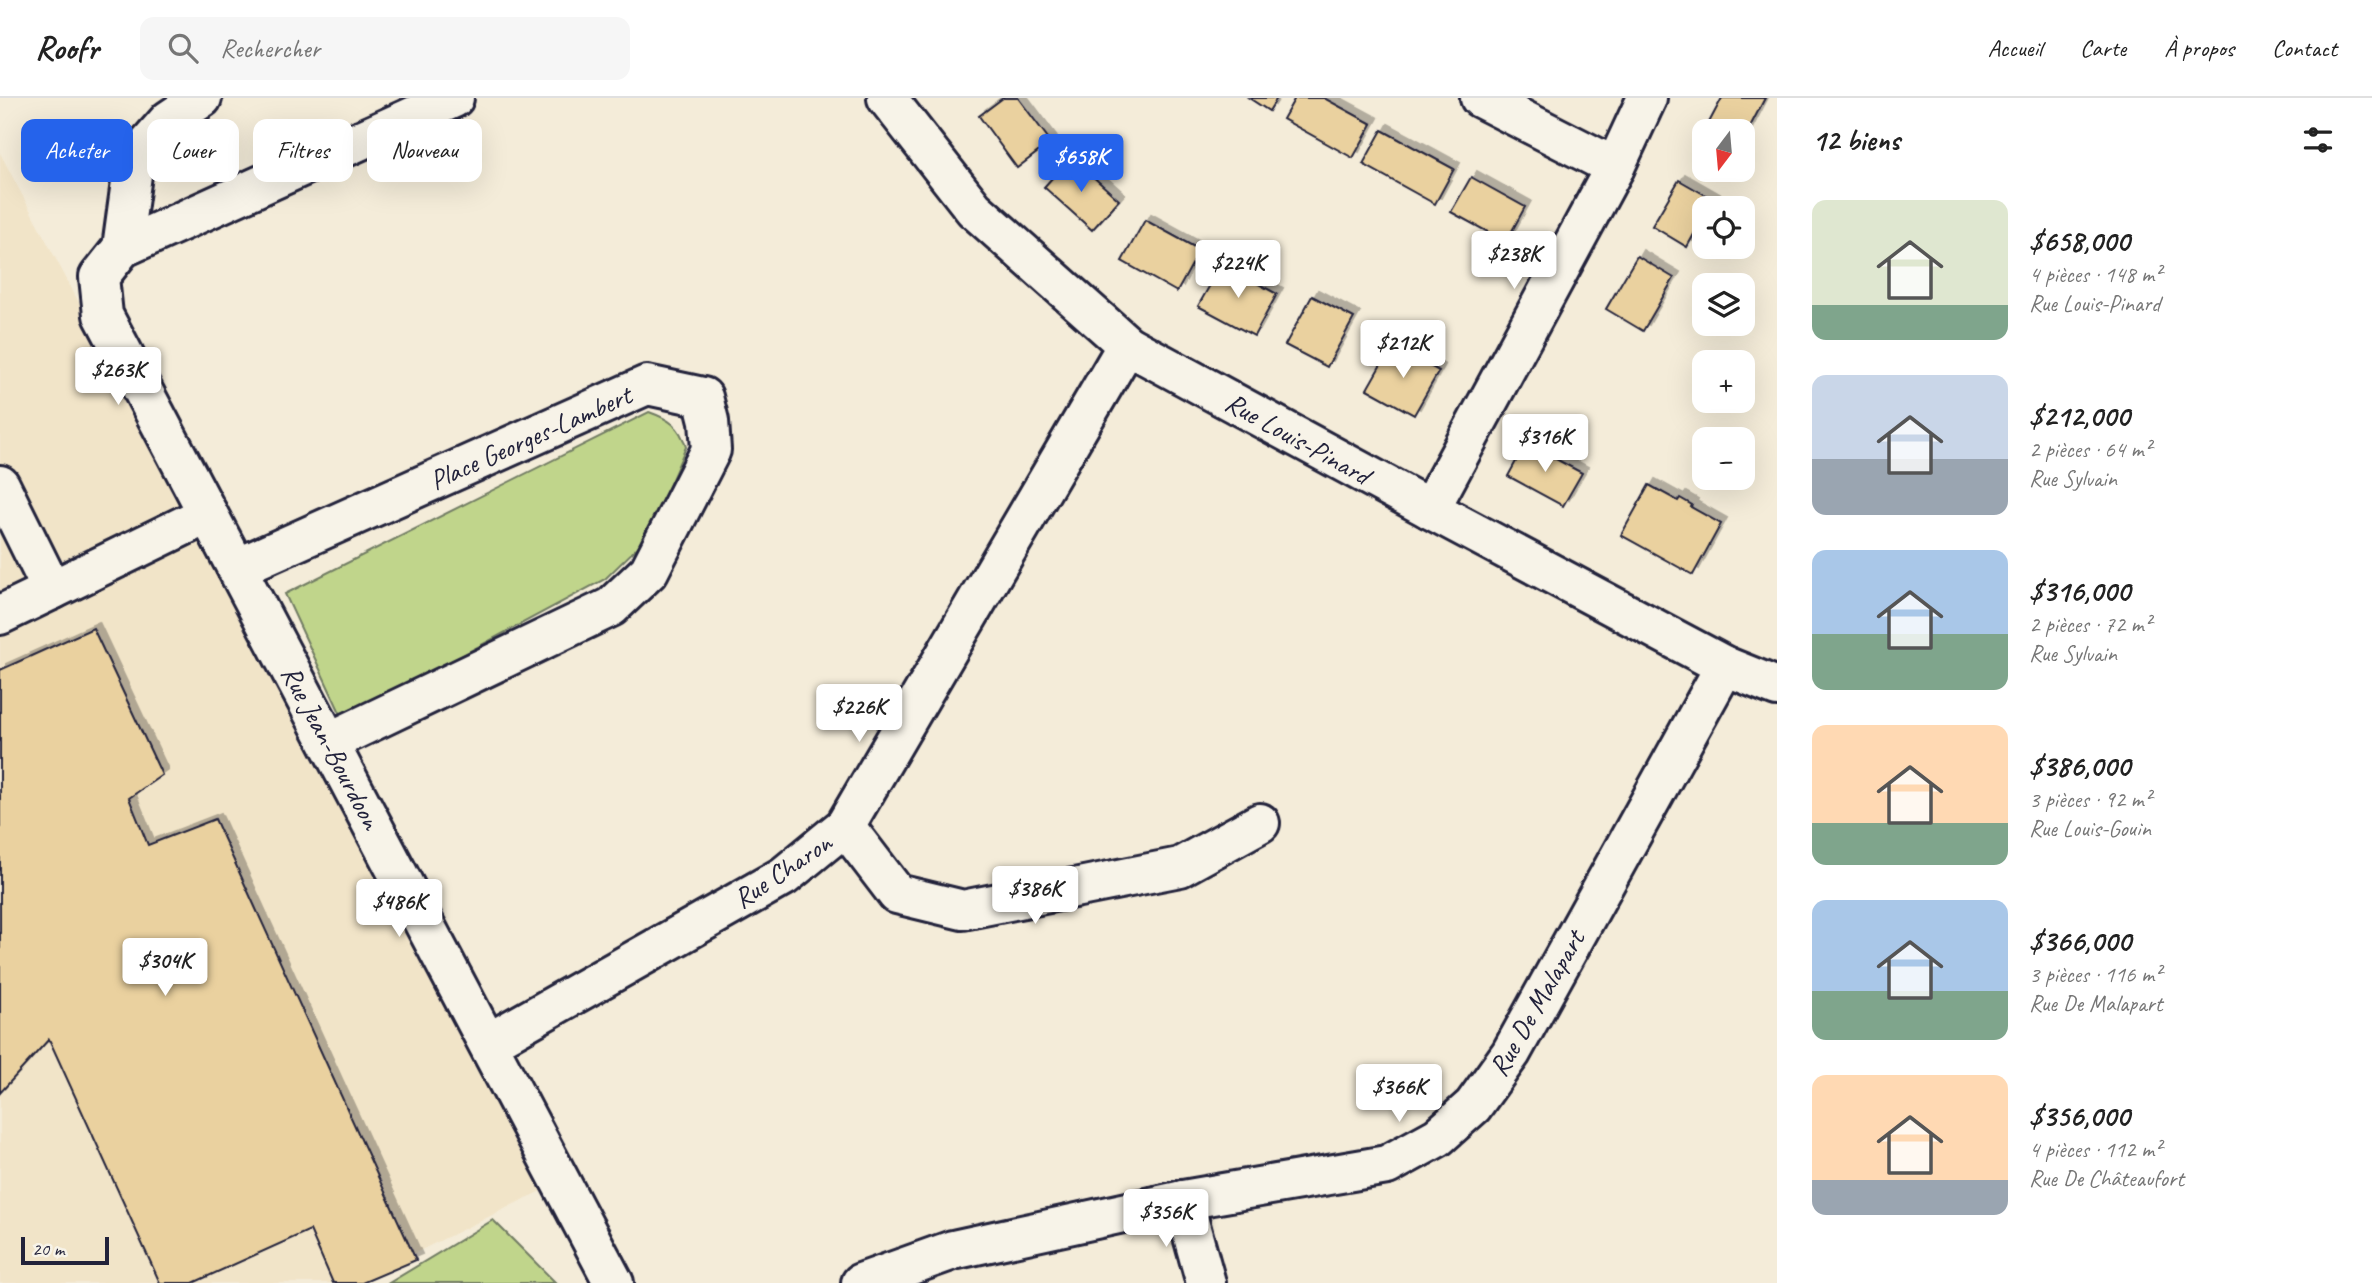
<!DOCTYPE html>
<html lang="fr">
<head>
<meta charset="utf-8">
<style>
	body { margin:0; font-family:Caveat,sans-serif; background:#f6f6f6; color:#222; height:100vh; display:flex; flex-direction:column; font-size:26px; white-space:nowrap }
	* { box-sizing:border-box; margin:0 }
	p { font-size:23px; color:#767676 }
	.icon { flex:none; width:38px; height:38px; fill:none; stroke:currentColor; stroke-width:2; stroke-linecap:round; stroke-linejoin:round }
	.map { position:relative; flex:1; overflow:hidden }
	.side { display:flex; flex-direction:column; background:#fff; width:595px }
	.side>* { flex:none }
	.top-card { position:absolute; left:21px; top:21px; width:665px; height:63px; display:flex; gap:14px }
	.needle { width:46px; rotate:196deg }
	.controls { position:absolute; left:1692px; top:21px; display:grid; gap:14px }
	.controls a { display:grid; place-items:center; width:63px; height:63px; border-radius:14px; background:#fff; box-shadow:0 7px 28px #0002; font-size:35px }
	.scale { position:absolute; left:21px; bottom:18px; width:88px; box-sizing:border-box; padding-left:7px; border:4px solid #22223b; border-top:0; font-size:19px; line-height:24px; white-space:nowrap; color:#22223b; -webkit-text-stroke:5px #f7f3e8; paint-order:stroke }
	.price { position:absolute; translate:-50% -60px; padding:0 16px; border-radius:7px; background:#fff; color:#222; font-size:23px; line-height:46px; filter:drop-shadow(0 2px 4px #0008) }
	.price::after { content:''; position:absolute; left:50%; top:42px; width:21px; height:16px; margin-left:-10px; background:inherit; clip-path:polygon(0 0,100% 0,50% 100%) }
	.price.current { background:#2563eb; color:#fff }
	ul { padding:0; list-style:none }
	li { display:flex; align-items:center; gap:21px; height:175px; padding:0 35px }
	li span { display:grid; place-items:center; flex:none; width:196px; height:140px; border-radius:14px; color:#555 }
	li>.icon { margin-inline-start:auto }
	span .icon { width:84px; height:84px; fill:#fffc; stroke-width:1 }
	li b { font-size:30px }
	h2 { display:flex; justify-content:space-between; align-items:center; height:84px; padding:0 35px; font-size:30px }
	.pill { padding:0 24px; border-radius:14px; background:#fff; box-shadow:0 7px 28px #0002; font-size:24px; line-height:63px }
	.pill.current { background:#2563eb; color:#fff }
	header { display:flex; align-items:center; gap:42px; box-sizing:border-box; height:98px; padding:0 35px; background:#fff; border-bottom:2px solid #e0e0e0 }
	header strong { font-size:33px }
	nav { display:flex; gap:38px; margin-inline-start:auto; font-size:24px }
	.search { width:490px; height:63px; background:#f6f6f6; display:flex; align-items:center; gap:18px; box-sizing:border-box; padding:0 24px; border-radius:14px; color:#767676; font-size:26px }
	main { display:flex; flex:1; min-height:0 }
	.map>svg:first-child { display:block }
	.built { fill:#f1e4c8 }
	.green { fill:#c0d58b; stroke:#717c63; stroke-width:2 }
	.building { fill:#ead19f; stroke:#22223b; stroke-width:2; filter:url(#shadow) }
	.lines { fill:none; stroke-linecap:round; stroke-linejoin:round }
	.minor-casing { stroke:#22223b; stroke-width:44 }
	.minor { stroke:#f7f3e8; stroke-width:38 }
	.labels { text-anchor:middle; stroke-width:5; stroke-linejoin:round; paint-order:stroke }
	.street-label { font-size:28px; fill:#22223b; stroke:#f7f3e8 }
</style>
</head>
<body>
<header>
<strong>Roofr</strong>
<div class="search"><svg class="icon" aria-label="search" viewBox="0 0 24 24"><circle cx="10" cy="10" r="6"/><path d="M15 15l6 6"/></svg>Rechercher</div>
<nav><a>Accueil</a><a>Carte</a><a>À propos</a><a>Contact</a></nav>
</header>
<main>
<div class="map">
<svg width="1777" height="1185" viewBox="0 0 1777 1185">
	<defs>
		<filter id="shadow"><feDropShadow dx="6" dy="-6" stdDeviation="0" flood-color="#0004"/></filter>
	</defs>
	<rect width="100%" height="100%" fill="#f4ecd9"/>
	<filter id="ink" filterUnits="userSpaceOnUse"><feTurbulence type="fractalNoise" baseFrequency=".0143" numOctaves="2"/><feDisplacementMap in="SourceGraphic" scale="14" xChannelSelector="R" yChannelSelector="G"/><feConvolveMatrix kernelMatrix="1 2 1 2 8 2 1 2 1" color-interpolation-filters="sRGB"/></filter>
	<g filter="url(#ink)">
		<path class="built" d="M0,55L180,396L561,1083L354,1185H0Z"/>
		<g class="green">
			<path d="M649,314C669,321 680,328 686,349L646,441L605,481L343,621L285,496Z"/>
			<path d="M493,1122L556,1185H389Z"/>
		</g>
		<g class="building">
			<path d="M1003,0H1018L1051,44L1017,70L979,18Z"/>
			<path d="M1249,0H1277L1269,13Z"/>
			<path d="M1295,0H1324L1372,26L1353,60L1283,21Z"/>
			<path d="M1722,0H1765L1743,42V33H1704V53L1696,49Z"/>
			<path d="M1382,32L1454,71L1435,106L1363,66Z"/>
			<path d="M1071,59L1119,102L1092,132L1044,89Z"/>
			<path d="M1471,79L1525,109L1506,144L1451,114Z"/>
			<path d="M1679,82L1714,102L1709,110H1704V118L1687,149L1652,128Z"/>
			<path d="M1145,122L1200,152L1177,194L1122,163Z"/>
			<path d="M1637,158L1674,180L1643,233L1606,211Z"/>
			<path d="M1222,166L1277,196L1254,238L1198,208Z"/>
			<path d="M1312,198L1354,220L1327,269L1285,247Z"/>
			<path d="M1392,247L1439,273L1414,317L1367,291Z"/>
			<path d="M1526,345L1582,375L1563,408L1508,378Z"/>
			<path d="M1649,387L1678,403L1680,400L1692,407L1691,409L1721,426L1693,477L1621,437Z"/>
			<path d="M93,530L162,677L129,700L148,747L215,721L416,1162L362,1185H333L310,1132L193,1185H160L49,941L0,995V572Z"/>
		</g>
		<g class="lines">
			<defs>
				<g id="minor">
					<path d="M454,0L122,150L99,179L103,217L614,1185"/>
					<path d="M887,0L974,111L1127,247L1430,411L1725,568L1777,589"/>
					<path d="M1480,0L1615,69"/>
					<path d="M122,150L134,62L169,22L202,0"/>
					<path d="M0,387L52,492L208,416"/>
					<path d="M1430,411L1615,69L1647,0"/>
					<path d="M237,470L647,287L703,299L709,323L711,352L649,473L611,509L329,644"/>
					<path d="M0,517L52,492"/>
					<path d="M845,728L897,796L963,812L1180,769L1260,725"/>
					<path d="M488,945L784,778L845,728L1127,247"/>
					<path d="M1183,1102L1206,1185"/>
					<path d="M861,1185L953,1152L1183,1102L1387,1067L1438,1039L1473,1008L1511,955L1725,568"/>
				</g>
			</defs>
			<use href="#minor" class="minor-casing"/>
			<use href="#minor" class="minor"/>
		</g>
	</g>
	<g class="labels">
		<g class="street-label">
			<text transform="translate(530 339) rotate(-24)" y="10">Place Georges-Lambert</text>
			<text transform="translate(1298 340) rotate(29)" y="10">Rue Louis-Pinard</text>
			<text transform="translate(332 649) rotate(62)" y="10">Rue Jean-Bourdoon</text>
			<text transform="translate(782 772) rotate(-34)" y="10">Rue Charon</text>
			<text transform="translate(1536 905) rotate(-60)" y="10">Rue De Malapart</text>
		</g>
	</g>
</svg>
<div class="controls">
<a><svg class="needle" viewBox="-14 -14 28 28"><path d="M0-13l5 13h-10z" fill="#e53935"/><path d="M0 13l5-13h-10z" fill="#767676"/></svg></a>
<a><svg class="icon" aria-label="locate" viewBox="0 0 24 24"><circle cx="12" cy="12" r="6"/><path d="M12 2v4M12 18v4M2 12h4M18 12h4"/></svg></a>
<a><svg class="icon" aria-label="layers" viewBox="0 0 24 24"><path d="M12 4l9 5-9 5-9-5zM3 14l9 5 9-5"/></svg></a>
<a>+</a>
<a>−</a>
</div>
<div class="scale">20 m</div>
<b class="price current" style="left:1081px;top:96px">$658K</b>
<b class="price" style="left:1514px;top:193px">$238K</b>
<b class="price" style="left:1238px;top:202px">$224K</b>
<b class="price" style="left:1403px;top:282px">$212K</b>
<b class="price" style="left:118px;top:309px">$263K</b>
<b class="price" style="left:1545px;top:376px">$316K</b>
<b class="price" style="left:859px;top:646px">$226K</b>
<b class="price" style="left:1035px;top:828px">$386K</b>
<b class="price" style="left:399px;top:841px">$486K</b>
<b class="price" style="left:165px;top:900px">$304K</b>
<b class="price" style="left:1399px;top:1026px">$366K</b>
<b class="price" style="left:1166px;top:1151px">$356K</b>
<div class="top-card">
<a class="pill current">Acheter</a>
<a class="pill">Louer</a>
<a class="pill">Filtres</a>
<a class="pill">Nouveau</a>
</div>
</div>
<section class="side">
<h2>12 biens<svg class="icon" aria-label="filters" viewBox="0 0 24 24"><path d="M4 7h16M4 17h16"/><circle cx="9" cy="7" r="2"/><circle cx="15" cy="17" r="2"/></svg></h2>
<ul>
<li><span style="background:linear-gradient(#dfe7d0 75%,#7fa58c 0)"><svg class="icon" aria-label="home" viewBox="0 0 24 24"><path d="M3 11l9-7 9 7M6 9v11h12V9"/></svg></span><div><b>$658,000</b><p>4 pièces · 148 m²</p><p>Rue Louis-Pinard</p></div></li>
<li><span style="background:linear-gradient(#c9d6e8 60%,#9aa5b1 0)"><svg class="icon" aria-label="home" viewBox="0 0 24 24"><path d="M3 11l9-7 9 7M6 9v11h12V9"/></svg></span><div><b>$212,000</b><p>2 pièces · 64 m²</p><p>Rue Sylvain</p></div></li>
<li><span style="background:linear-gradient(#a9c7e8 60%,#7fa58c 0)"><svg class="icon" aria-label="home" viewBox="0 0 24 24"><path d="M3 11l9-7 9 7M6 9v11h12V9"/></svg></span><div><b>$316,000</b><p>2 pièces · 72 m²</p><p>Rue Sylvain</p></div></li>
<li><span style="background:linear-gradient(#ffd9b3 70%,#7fa58c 0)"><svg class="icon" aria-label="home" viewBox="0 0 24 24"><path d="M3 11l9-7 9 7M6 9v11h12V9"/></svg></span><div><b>$386,000</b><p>3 pièces · 92 m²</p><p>Rue Louis-Gouin</p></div></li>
<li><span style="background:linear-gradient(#a9c7e8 65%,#7fa58c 0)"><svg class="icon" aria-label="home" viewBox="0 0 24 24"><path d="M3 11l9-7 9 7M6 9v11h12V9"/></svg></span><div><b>$366,000</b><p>3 pièces · 116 m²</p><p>Rue De Malapart</p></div></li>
<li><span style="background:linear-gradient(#ffd9b3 75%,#9aa5b1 0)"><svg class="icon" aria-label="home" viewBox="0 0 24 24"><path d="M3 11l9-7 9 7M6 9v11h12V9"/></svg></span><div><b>$356,000</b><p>4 pièces · 112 m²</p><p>Rue De Châteaufort</p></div></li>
</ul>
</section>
</main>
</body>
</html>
